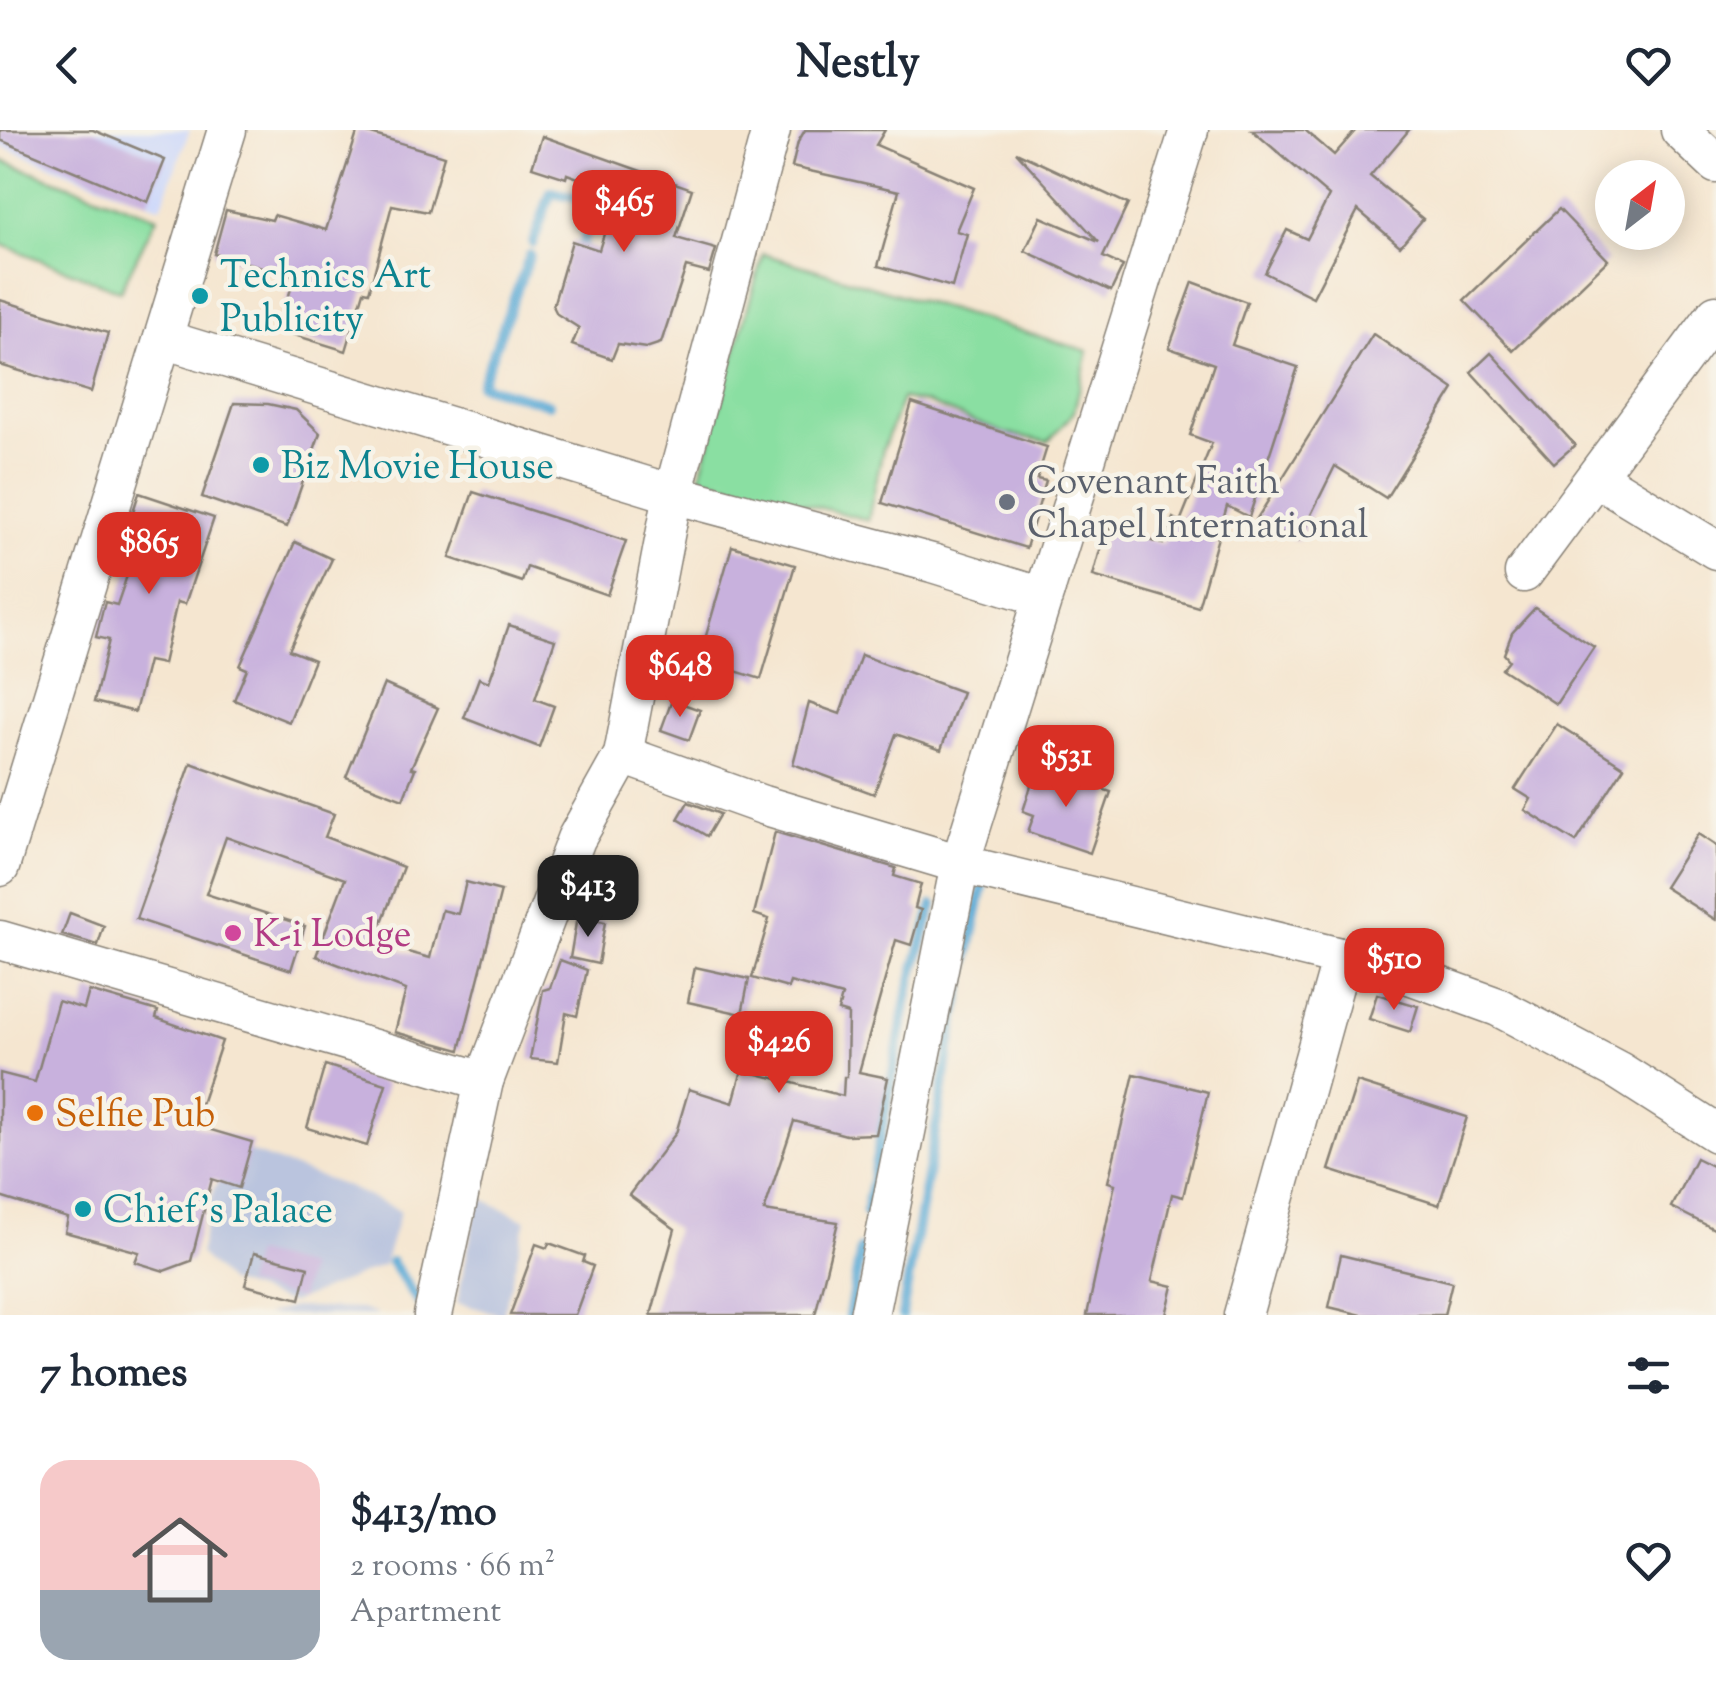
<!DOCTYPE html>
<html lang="en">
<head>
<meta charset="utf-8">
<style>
	body { margin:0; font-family:"Sorts Mill Goudy",serif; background:#f6f6f7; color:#1f2937; height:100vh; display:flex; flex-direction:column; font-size:38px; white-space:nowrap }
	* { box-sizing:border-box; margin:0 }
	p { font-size:32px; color:#747a83 }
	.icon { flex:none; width:55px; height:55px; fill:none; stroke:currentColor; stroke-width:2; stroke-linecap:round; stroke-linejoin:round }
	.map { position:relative; height:1185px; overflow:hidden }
	.details { display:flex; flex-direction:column; background:#fff; flex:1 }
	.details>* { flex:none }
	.needle { width:65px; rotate:31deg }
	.fabs { position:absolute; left:1595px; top:30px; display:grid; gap:20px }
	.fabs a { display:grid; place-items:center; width:90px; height:90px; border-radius:50%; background:#fff; box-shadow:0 5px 25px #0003; font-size:50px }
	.price { position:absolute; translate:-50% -85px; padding:0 22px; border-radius:20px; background:#d93025; color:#fff; font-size:32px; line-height:65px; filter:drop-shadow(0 2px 5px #0008) }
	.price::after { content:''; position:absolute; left:50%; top:60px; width:30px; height:22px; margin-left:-15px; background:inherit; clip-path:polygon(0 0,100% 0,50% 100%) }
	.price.selected { background:#222; color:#fff }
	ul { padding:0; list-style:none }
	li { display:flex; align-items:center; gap:30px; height:250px; padding:0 40px }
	li span { display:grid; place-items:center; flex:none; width:280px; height:200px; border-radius:30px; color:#555 }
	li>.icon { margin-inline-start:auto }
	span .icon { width:120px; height:120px; fill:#fffc; stroke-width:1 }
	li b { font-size:42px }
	h2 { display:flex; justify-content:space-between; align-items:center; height:120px; padding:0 40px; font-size:42px }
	header { display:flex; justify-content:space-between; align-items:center; height:130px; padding:0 40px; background:#fff; font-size:45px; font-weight:700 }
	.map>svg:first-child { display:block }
	.built { fill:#d0daf9 }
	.industrial { fill:#bac4de }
	.green { fill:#8adfa2; stroke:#537e5f; stroke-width:2.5 }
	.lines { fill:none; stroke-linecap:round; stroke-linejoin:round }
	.stream { stroke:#5caad6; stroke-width:10 }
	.building { fill:#c8b1dd }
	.street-casing { stroke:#888176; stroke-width:41 }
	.street { stroke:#fff; stroke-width:38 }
	.culture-dot { fill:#0f9aa8; stroke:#f7f3e8; stroke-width:4 }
	.worship-dot { fill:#6b7280; stroke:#f7f3e8; stroke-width:4 }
	.hotel-dot { fill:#d1479c; stroke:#f7f3e8; stroke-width:4 }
	.food-dot { fill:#e8710a; stroke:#f7f3e8; stroke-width:4 }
	.labels { text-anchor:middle; stroke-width:9; stroke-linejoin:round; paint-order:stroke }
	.culture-label { font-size:38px; fill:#0d838f; stroke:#f7f3e8; text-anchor:start }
	.worship-label { font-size:38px; fill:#5b616d; stroke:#f7f3e8; text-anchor:start }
	.hotel-label { font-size:38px; fill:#b23c85; stroke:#f7f3e8; text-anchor:start }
	.food-label { font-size:38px; fill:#c56008; stroke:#f7f3e8; text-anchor:start }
</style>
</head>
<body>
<header><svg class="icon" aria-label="back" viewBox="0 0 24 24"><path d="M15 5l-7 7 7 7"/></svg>Nestly<svg class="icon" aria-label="heart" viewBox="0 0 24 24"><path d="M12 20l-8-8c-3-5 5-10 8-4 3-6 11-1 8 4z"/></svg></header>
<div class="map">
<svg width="1716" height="1185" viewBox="0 0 1716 1185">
	<rect width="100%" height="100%" fill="#f7f3e8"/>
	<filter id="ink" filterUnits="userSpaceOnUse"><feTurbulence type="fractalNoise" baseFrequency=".01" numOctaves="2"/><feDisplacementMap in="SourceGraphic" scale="20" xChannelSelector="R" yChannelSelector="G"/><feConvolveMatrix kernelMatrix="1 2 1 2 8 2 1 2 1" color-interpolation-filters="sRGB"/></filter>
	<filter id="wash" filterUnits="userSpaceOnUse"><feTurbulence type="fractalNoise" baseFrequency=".0048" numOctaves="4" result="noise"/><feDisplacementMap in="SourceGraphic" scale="40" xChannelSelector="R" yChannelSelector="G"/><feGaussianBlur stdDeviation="2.25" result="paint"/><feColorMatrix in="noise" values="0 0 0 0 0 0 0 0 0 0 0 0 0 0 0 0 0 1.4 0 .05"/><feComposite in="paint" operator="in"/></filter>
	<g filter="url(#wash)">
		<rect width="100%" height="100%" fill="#f5e6d0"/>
		<path class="built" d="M0,0H190L161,77L0,16Z"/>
		<g class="industrial">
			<path d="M247,1021L345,1056L400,1081L384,1135L291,1173L228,1152L199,1124L214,1058Z"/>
			<path d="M479,1067L526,1090L503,1185L457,1173Z"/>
			<path d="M293,1177L361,1179L379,1185H264Z"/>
		</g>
		<g class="green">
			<path d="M0,30L157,87L120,161L0,114Z"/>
			<path d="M763,124L1088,221L1074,282L1048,312L1004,303L926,273L902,269L883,319L868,390L700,347Z"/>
		</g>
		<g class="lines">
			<g class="stream">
				<path d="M533,113L551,62L597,72L582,115"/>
				<path d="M530,125L481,255L549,274"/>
				<path d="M866,1083L908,863L933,775"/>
				<path d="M391,1132L425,1181"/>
				<path d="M849,1185L861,1119"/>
				<path d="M902,1185L956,885L983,757"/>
			</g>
		</g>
		<g id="blocks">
			<g class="building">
				<path d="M0,0H93L165,30L148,72L0,10Z"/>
				<path d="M358,0L444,26L428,82L392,75L369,162L364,161L346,221L278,200L295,146L214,124L226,80L272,90L274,85L326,100Z"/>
				<path d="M805,0H885L876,15L974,58L956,101L967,104L952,157L878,136L899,61L792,37L798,12Z"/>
				<path d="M1252,0H1305L1334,25L1356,0H1409L1370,46L1423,89L1400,116L1358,80L1313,167L1265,143L1287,100L1307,109L1329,66Z"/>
				<path d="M542,6L692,59L676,108L716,119L709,143L686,137L661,213L646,218L618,214L612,229L572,215L579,198L557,184L553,176L572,111L599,120L617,62L567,44L566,48L532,37Z"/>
				<path d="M1016,22L1128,74L1103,127L1123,136L1111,161L1025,121L1041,87L1099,112Z"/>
				<path d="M1559,79L1608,130L1513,221L1464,170Z"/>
				<path d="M1193,152L1247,172L1232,215L1298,237L1249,387L1227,376L1198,477L1093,446L1106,398L1163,414L1173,388L1180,392L1212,313L1190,305L1214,234L1169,218Z"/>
				<path d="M0,170L108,203L91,262L0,235Z"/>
				<path d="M1373,204L1454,259L1386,368L1335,336L1298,411L1256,390Z"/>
				<path d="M1491,223L1575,315L1554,333L1471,242Z"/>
				<path d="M234,273L268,274L296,280L320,303L287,397L202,367Z"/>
				<path d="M912,273L1047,317L1037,349L1046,351L1026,418L882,373Z"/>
				<path d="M473,362L626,411L607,465L527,437L522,452L450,428Z"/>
				<path d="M139,363L214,388L185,474L177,472L163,534L148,531L135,582L94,572L109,510L96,507L102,483L105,472L117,475L144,396L130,391Z"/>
				<path d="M295,412L332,429L289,520L314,530L289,592L234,570L247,539L240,536Z"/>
				<path d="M732,416L795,435L761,549L699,530Z"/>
				<path d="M1535,478L1594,517L1556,574L1502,539L1509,530L1504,524L1512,503Z"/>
				<path d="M509,495L555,510L535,569L554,576L539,617L464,588L479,548L489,552Z"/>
				<path d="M861,525L962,562L941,620L896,604L874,664L793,634L809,573L840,584Z"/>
				<path d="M384,554L438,578L411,638L415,639L403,669L346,647Z"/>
				<path d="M672,570L700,580L689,610L661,600Z"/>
				<path d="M1557,594L1624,637L1576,712L1525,680L1531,669L1515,659Z"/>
				<path d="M191,633L334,684L325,707L403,737L374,813L430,828L442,780L458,784L466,752L501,761L460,920L395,902L406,860L316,826L345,749L226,707L206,764L305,796L291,840L136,789Z"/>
				<path d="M1037,637L1111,662L1090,723L1028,702L1034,685L1023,681Z"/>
				<path d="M688,672L720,684L707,706L678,689Z"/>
				<path d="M775,702L896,738L894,746L921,754L915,778L921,780L911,815L896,810L859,942L888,948L876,1004L846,1005L794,991L764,1081L838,1092L815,1185H651L675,1099L629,1065L676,1003L689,959L733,973L742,940L843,966L844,947H847L848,884L838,881L842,866L790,852L788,858L752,848L769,789L754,784Z"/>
				<path d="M1698,704L1716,716V790L1664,757Z"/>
				<path d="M70,783L104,796L98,815L62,805Z"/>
				<path d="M577,787L605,792L598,834L570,828Z"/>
				<path d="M560,830L587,840L577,886L566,883L558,932L530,929L543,860L550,858Z"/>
				<path d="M695,837L749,849L742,884L688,872Z"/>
				<path d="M89,861L158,881L156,888L222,911L194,995L252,1012L239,1058L212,1049L191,1131L164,1141L135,1132L139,1122L65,1102L68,1088L0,1067V943L35,952L58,871L84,879Z"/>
				<path d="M1377,864L1418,876L1410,902L1369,889Z"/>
				<path d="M325,935L386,954L367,1016L307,998Z"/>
				<path d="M1134,944L1208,962L1183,1067L1172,1064L1152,1151L1173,1156L1166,1185H1087L1115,1054L1108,1052Z"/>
				<path d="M1357,952L1467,987L1439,1075L1329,1040Z"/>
				<path d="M1696,1028L1716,1038V1100L1671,1077Z"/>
				<path d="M549,1113L585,1126L583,1132L593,1136L575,1185H510L536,1114L547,1118Z"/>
				<path d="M254,1123L308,1137L300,1169L245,1155Z"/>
				<path d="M1341,1125L1452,1152L1444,1185H1362L1329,1177Z"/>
			</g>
		</g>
	</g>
	<g filter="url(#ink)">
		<use href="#blocks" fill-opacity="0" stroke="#888176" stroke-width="2.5"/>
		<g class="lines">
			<defs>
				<g id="street">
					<path d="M1680,0L1716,34"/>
					<path d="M163,209L673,364L932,433L1036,465L1045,461"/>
					<path d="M1596,347L1716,420"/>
					<path d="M1524,443L1716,184"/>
					<path d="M623,625L763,675L960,734L1401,842L1498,877L1619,941L1716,1003"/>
					<path d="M0,737L227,0"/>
					<path d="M0,810L484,951"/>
					<path d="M433,1185L484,951L576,709L623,625L673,364L771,0"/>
					<path d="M869,1185L960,734L1189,0"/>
					<path d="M1243,1185L1342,827"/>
				</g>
			</defs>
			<use href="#street" class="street-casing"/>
			<use href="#street" class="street"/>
		</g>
	</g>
	<g class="culture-dot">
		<circle cx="200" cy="166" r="10"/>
		<circle cx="261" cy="335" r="10"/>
		<circle cx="83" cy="1079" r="10"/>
	</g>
	<circle class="worship-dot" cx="1007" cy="372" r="10"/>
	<circle class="hotel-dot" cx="233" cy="803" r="10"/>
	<circle class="food-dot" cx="35" cy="983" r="10"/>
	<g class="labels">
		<g class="culture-label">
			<text x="220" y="157">Technics Art<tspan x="220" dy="44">Publicity</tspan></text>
			<text x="281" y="348">Biz Movie House</text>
			<text x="103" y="1092">Chief's Palace</text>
		</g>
		<g class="worship-label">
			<text x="1027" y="363">Covenant Faith<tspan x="1027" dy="44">Chapel International</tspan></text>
		</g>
		<g class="hotel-label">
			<text x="253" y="816">K-i Lodge</text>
		</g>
		<g class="food-label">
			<text x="55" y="996">Selfie Pub</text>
		</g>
	</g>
</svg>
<div class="fabs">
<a><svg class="needle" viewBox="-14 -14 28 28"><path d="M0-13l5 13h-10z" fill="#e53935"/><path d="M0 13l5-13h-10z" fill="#747a83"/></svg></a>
</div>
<b class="price" style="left:624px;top:125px">$465</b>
<b class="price" style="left:149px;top:467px">$865</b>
<b class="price" style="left:680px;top:590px">$648</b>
<b class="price" style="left:1066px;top:680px">$531</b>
<b class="price selected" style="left:588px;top:810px">$413</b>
<b class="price" style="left:1394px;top:883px">$510</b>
<b class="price" style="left:779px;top:966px">$426</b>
</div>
<section class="details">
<h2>7 homes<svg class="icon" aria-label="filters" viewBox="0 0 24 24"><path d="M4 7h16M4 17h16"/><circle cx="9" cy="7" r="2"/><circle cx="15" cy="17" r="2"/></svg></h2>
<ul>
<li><span style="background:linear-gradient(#f6c9c9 65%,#9aa5b1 0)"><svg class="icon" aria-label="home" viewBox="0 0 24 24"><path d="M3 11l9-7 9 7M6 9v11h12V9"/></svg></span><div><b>$413/mo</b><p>2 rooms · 66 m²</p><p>Apartment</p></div><svg class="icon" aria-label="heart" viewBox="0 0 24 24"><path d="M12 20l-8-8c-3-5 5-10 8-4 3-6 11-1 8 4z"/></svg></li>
</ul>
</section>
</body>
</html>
